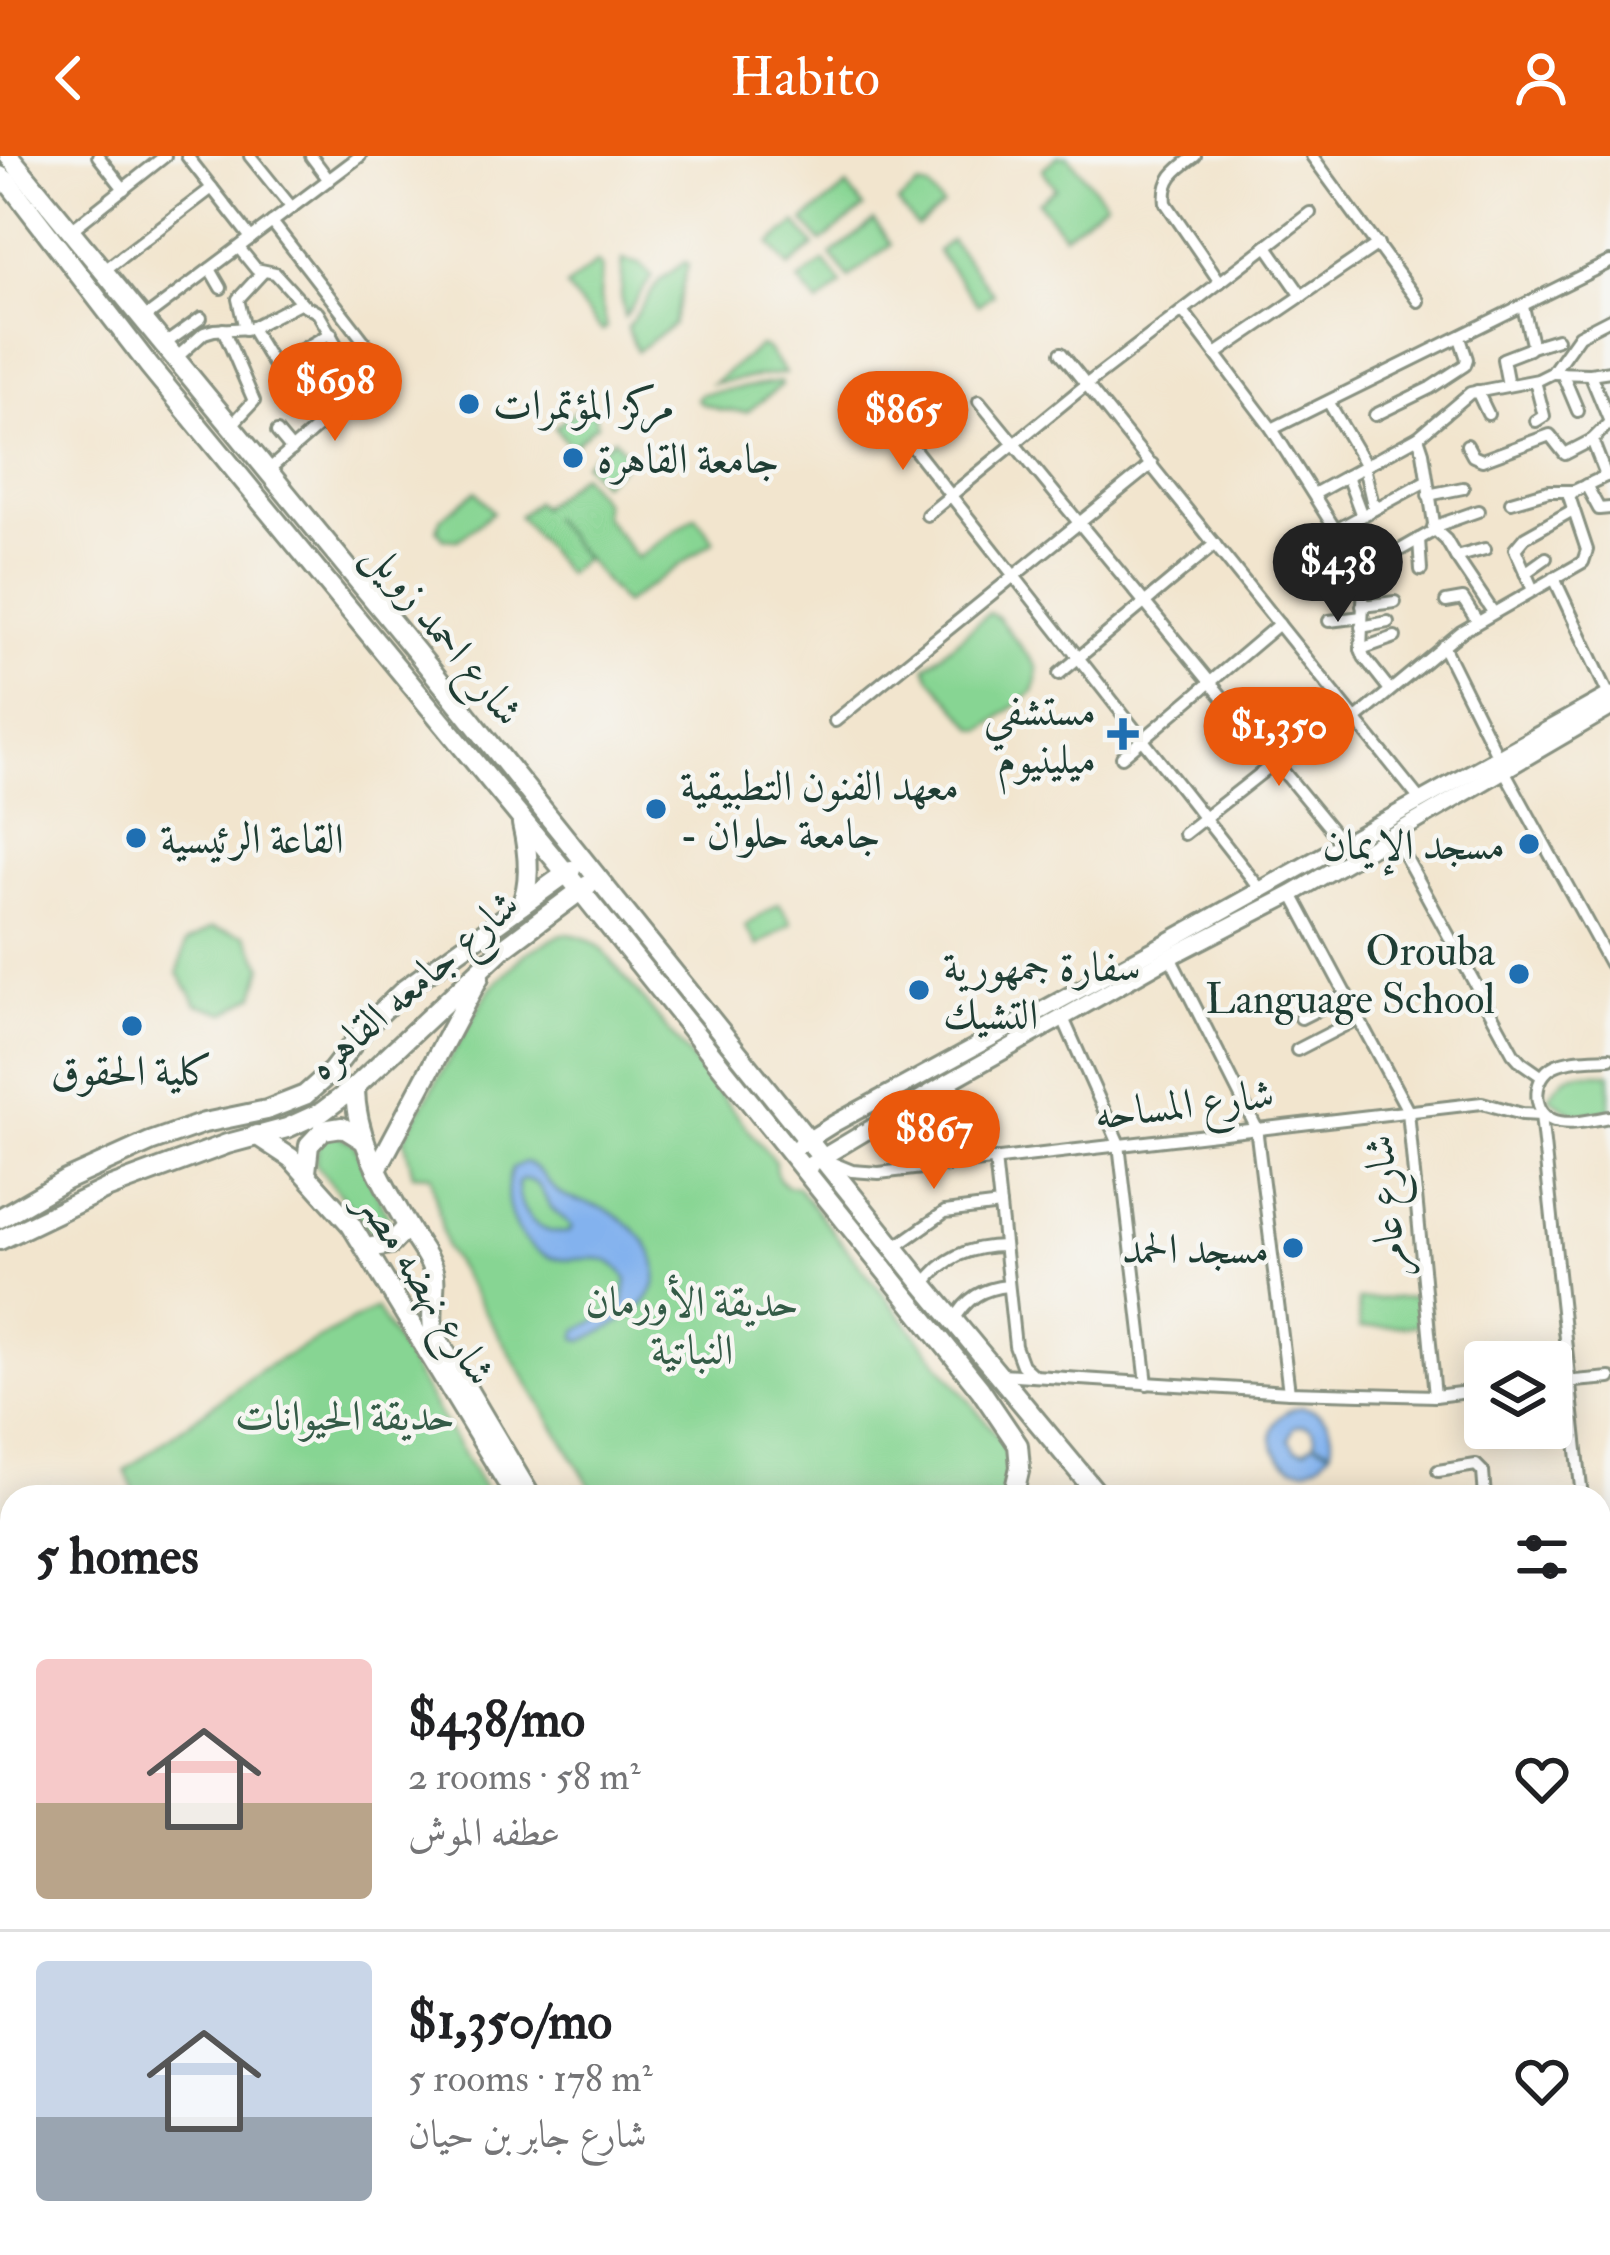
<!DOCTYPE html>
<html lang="en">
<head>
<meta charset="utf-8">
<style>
	body { margin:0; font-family:"IM FELL Double Pica",Amiri,serif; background:#f6f6f6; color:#202124; height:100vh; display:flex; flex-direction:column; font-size:45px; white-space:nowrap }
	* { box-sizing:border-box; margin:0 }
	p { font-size:39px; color:#757577 }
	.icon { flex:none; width:66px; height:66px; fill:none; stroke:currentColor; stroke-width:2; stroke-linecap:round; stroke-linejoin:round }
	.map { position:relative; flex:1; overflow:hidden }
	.details { position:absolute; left:0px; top:1329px; width:1611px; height:771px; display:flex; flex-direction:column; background:#fff; border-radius:36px 36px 0 0; box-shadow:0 6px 30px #0003 }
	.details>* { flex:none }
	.controls { position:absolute; left:1464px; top:1185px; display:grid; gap:24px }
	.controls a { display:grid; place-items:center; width:108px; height:108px; border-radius:12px; background:#fff; box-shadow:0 6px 30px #0003; font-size:60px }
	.price { position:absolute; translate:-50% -102px; padding:0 27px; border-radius:42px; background:#ea580c; color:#fff; font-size:39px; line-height:78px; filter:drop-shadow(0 3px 6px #0008) }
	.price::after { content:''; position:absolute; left:50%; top:72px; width:36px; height:27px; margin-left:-18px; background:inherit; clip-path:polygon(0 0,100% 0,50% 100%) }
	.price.current { background:#222; color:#fff }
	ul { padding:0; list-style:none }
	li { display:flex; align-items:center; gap:36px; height:300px; padding:0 36px }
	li+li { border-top:3px solid #e0e0e0 }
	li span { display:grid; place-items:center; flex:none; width:336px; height:240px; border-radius:12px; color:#555 }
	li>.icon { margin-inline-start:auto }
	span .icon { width:144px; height:144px; fill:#fffc; stroke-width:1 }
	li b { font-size:51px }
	h2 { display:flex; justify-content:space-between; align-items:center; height:144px; padding:0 36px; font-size:51px }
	header { display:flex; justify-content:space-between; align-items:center; height:156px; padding:0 36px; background:#ea580c; color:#fff; font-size:54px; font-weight:600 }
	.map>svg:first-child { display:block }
	.green { fill:#87d593; stroke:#538964; stroke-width:3 }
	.water { fill:#83b2ee; stroke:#517891; stroke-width:3; fill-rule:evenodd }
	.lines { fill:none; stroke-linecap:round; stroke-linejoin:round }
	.ferry { stroke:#385a62; stroke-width:3; stroke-dasharray:15 12; stroke-linecap:butt }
	.minor-casing { stroke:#889181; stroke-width:16 }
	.secondary-casing { stroke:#889181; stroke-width:21 }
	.primary-casing { stroke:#889181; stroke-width:24 }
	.minor { stroke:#fff; stroke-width:10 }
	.secondary { stroke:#fff; stroke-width:15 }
	.primary { stroke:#fff; stroke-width:18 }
	.poi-dot { fill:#1f6fb2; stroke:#f6f6f2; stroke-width:4.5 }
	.labels { text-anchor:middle; stroke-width:9; stroke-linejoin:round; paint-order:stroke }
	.poi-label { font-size:42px; fill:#1f3d34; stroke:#f6f6f2; text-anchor:start }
	.street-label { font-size:42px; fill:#1f3d34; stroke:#f6f6f2 }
	.park-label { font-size:42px; fill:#345b47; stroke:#f6f6f2 }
</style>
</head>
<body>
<header><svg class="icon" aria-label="back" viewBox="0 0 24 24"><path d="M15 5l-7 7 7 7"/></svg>Habito<svg class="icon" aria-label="person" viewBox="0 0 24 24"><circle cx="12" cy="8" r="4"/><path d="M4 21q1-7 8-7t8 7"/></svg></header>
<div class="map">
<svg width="1610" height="2099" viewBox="0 0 1610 2099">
	<rect width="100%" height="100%" fill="#f6f6f2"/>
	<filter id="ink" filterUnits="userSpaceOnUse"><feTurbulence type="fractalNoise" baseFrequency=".00833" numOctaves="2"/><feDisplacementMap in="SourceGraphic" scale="24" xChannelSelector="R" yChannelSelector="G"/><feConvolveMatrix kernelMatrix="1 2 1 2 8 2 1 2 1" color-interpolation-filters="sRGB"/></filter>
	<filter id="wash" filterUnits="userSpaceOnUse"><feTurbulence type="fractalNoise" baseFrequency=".004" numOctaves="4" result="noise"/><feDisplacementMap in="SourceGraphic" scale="48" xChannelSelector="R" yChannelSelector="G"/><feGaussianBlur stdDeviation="2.7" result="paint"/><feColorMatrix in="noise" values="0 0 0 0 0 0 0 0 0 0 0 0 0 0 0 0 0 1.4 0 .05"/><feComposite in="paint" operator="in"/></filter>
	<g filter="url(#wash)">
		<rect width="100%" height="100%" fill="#f2e5ce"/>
		<g class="green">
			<path d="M1058,0H1068L1106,46L1064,79L1038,46L1056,32L1042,13Z"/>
			<path d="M847,30L864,52L821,86L804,65Z"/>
			<path d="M919,30L929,32L943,50L917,71L898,47Z"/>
			<path d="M874,65L891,88L849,122L831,99Z"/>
			<path d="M796,67L814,90L789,111L770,88Z"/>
			<path d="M951,84L993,138L978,149L937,95Z"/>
			<path d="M623,104L640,108L652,120L625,161L621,141Z"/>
			<path d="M824,105L842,128L818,148L799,125Z"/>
			<path d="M597,106L602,112L600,142L607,171L602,175L566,131Z"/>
			<path d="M685,106L688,108L673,169L637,195L627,172L660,124Z"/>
			<path d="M760,190L767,193L785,217L713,227Z"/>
			<path d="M781,226L782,229L747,256L721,254L700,247L697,243L701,238Z"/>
			<path d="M581,251L594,255L597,268L571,291L555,271Z"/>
			<path d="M614,282L631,302L601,327L584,307Z"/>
			<path d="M581,318L603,346V359L637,402L696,360L714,385L624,448L550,361L584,403L566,418L519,360L535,346L541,352Z"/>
			<path d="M476,335L493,356L458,384L444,383L437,374L441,362Z"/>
			<path d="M989,457L998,462L1037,511V524L1033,536L983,574L976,573L930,521L926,511Z"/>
			<path d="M779,748L792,767L758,790L745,770Z"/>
			<path d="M211,772L246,779L263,810L255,839L226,857L197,848L178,817L186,787Z"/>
			<path d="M562,778C579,778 589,783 602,793L775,1006C775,1017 778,1023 786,1030L797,1031L1004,1288L1011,1310L1003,1341H597L446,1092L431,1019L413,1018L404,982L489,834L525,798Z"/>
			<path d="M1610,917V956C1580,960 1573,960 1549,941C1569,910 1576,918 1610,917Z"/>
			<path d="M335,977L354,988L392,1069L390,1080L379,1083L374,1080L317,1010L315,1006L319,985Z"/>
			<path d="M1426,1140L1428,1169L1360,1172L1358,1144Z"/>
			<path d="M376,1152L489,1341H137L125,1314L262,1213Z"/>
			<path d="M12,1440V1897L0,1901V1450Z"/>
		</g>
		<g class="water">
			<path d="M525,1006C543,1012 548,1033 566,1041C581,1047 596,1048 610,1056C641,1072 674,1111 646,1145C631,1163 604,1175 583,1185L576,1182L578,1174L609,1158L624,1146L627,1124C608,1087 578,1111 549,1101C513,1087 500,1045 512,1012ZM523,1023C542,1026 540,1035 550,1050C556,1059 566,1062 572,1071L569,1076C538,1081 518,1057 518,1027Z"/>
			<path d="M1302,1251C1325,1255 1336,1271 1331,1293L1315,1286C1316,1272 1306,1265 1294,1271L1289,1283L1296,1293L1305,1294L1314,1287L1330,1295C1291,1348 1238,1262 1302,1251Z"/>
			<path d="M1610,1744V2099H408L437,2088H1599V1746Z"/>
			<path d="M263,2088H367L371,2099H232Z"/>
		</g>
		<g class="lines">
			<path class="ferry" d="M1599,1976L1610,1979"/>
		</g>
	</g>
	<g filter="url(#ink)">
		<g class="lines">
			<defs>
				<g id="minor">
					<path d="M98,0L124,33"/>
					<path d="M187,0L251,82"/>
					<path d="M250,0L292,52"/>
					<path d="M311,0L329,24"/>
					<path d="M1195,0C1177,13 1163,22 1166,47L1220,126"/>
					<path d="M1312,0L1418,145"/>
					<path d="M272,66L394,224V234L366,256"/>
					<path d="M70,75L165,0"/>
					<path d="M1267,90L1302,140"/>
					<path d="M239,92L256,113L275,117L304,149L318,157L350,213L363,215L388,239"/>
					<path d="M210,113L221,132"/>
					<path d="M102,116L212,32"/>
					<path d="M1183,155L1272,273L1362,416L1364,425L1361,493L1364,501L1390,534"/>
					<path d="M142,164L360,0"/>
					<path d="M251,172L279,218"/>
					<path d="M223,173L254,245L230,271"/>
					<path d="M245,173L238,143L263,116"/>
					<path d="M162,190L201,162"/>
					<path d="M1531,191L1557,183"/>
					<path d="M1061,197L1421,645"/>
					<path d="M1216,198L1378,88"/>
					<path d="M174,204L204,177L214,174L251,172L301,146"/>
					<path d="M313,213L303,193L331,177"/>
					<path d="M1552,217L1590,218L1610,215"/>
					<path d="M1562,217L1578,255"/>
					<path d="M1535,225L1544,260L1536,265"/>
					<path d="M286,227L298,247"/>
					<path d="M1508,229L1503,203L1529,193L1532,188L1523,151"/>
					<path d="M1477,235L1488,258"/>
					<path d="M979,245L1343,688"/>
					<path d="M1329,247L1366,310"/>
					<path d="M293,250L327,232L335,243"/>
					<path d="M1375,259L1430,232L1465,209L1467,203L1460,182"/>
					<path d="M893,266L1261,734"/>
					<path d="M1272,273L1610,106"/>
					<path d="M277,276L292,294"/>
					<path d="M1418,281L1423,296L1435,374L1446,384L1456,401L1485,393"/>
					<path d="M1592,284L1606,320"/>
					<path d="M1467,289L1473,300L1482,304L1550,279L1565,298L1592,284L1610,266L1590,218"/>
					<path d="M1364,311L1374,353"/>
					<path d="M266,316L337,254L335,243L342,236L343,226L354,215"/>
					<path d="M1347,320L1362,360"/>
					<path d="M1586,329L1599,353L1610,352"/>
					<path d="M1314,338L1418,281L1470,237L1538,224L1552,217L1579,179L1610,163"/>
					<path d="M1428,339L1463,332"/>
					<path d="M1511,346L1549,335H1574"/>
					<path d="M927,359L1087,228L1310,57"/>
					<path d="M1433,371L1478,355"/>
					<path d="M1336,374L1426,325"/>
					<path d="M1419,383L1421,414"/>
					<path d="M1456,401L1493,456"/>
					<path d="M1525,417L1546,402"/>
					<path d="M1554,422L1606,533"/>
					<path d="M1307,433L1362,416L1435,374"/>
					<path d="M1533,434L1515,393L1525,381L1573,354"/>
					<path d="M1446,446L1463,443L1477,465"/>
					<path d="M1362,450L1395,446"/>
					<path d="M1329,465L1362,461"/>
					<path d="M1361,471L1388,466"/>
					<path d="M1443,490L1498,601"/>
					<path d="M1361,493L1395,481"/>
					<path d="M1059,518L1215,388"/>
					<path d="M1356,563L1461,476L1583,406L1587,394L1569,340L1574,335L1610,318"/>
					<path d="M835,565L1152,308"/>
					<path d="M1122,601L1279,468"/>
					<path d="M1505,616L1610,808"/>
					<path d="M1184,678L1345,551"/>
					<path d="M1394,680L1513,897L1521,906L1541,920"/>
					<path d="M1292,738L1408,955L1435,1240"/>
					<path d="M1170,801L1256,971L1289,1236"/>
					<path d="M1063,862L1119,988L1147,1228"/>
					<path d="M1301,862L1347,839"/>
					<path d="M1297,894L1359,862"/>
					<path d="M1610,902C1593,903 1570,902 1554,910C1534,920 1530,954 1553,964C1569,971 1594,963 1610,961"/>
					<path d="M956,934L967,973L972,1006"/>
					<path d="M1541,959L1582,1341"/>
					<path d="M995,1003L1015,1190L1022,1209L1033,1219"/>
					<path d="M830,1006L852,1015L879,1017L1482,947L1522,958L1541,959L1554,965"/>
					<path d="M894,1092L945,1056L1000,1049"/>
					<path d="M924,1129C943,1101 970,1090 1004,1090"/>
					<path d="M954,1165C966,1142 983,1132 1008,1130"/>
					<path d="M1001,1218L1289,1236L1435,1240L1485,1234"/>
					<path d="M1551,1227L1610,1222"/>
					<path d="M1438,1315L1476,1309L1483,1316L1485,1341"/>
					<path d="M94,2088L98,2099"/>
				</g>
				<g id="secondary">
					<path d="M789,996L835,967L1162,789L1610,539"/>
					<path d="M803,1013L952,924L1170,801L1292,738L1610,552"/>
				</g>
				<g id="primary">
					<path d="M9,0L415,494L924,1129L1100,1341"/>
					<path d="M0,20L7,25L150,211L580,734L980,1233L1018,1289L1020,1311L1013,1341"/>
					<path d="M521,749C532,725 528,694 522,668"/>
					<path d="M355,931C355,983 383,1027 408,1071C415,1084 427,1098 432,1112C439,1129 428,1155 434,1177L531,1341"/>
					<path d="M256,979L291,1002L351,1069L516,1341"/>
					<path d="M377,1013L479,821"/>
					<path d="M306,1016L309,989L323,974L342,971L363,984"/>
					<path d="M0,1062L66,1024L150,986L204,967L267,954L305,939L332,915L365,872L405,833L571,714"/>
					<path d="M0,1084L106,1033L227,988L287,972L322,956L355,931L502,793L588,729"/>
					<path d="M367,1092L391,1088L407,1071"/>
					<path d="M1599,1452L1610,1451"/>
					<path d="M1599,1475L1610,1474"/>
					<path d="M1599,1696L1610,1695"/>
					<path d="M0,1922L12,1918"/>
					<path d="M0,1944L12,1940"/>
					<path d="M907,2088L911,2099"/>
					<path d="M923,2088L927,2099"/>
					<path d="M157,2099L185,2088"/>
				</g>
			</defs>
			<use href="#minor" class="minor-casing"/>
			<use href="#secondary" class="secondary-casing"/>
			<use href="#primary" class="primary-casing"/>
			<use href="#minor" class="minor"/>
			<use href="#secondary" class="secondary"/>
			<use href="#primary" class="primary"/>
		</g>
	</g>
	<g class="poi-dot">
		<circle cx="469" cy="248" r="12"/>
		<circle cx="573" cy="302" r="12"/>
		<path d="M1117 560h12v12h12v12h-12v12h-12v-12h-12v-12h12z"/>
		<circle cx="656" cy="653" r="12"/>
		<circle cx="136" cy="682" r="12"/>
		<circle cx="1529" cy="688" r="12"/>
		<circle cx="1519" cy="818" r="12"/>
		<circle cx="919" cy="834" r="12"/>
		<circle cx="132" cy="870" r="12"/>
		<circle cx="1293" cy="1092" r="12"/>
	</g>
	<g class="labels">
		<g class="poi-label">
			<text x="493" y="263">مركز المؤتمرات</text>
			<text x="597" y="317">جامعة القاهرة</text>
			<text x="1096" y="569" text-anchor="end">مستشفي<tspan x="1096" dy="48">ميلينيوم</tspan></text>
			<text x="680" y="644">معهد الفنون التطبيقية<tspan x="680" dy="48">- جامعة حلوان</tspan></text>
			<text x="160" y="697">القاعة الرئيسية</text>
			<text x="1505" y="703" text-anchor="end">مسجد الإيمان</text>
			<text x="1495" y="809" text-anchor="end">Orouba<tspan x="1495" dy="48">Language School</tspan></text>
			<text x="943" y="825">سفارة جمهورية<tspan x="943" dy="48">التشيك</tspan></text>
			<text x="132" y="929" text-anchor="middle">كلية الحقوق</text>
			<text x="1269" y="1107" text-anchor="end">مسجد الحمد</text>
		</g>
		<g class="street-label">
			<text transform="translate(445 476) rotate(51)" y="15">شارع احمد زويل</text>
			<text transform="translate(412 828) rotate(-41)" y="15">شارع جامعه القاهره</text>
			<text transform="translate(1184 947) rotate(-7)" y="15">شارع المساحه</text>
			<text transform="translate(1384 1050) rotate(-96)" y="15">شارع عامر</text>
			<text transform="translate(428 1131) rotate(58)" y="15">شارع نهضه مصر</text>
		</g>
		<g class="park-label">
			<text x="692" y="1160">حديقة الأورمان<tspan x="692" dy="48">النباتية</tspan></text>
			<text x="345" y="1274">حديقة الحيوانات</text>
		</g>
	</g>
</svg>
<div class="controls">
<a><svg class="icon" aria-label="layers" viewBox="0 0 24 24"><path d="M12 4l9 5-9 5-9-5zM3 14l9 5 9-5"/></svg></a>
</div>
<b class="price" style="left:335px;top:288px">$698</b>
<b class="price" style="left:903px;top:317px">$865</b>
<b class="price current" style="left:1338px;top:469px">$438</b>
<b class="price" style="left:1279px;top:633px">$1,350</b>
<b class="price" style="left:934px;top:1036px">$867</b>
<section class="details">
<h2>5 homes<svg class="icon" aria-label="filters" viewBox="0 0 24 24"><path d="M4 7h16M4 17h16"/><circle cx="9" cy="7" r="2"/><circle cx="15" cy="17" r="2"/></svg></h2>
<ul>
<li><span style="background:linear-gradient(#f6c9c9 60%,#b9a48a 0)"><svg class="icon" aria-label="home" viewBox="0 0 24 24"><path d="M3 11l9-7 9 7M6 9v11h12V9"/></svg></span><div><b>$438/mo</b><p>2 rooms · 58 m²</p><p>عطفه الموش</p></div><svg class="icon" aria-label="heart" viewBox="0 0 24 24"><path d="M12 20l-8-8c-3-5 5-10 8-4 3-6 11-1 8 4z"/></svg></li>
<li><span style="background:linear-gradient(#c9d6e8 65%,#9aa5b1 0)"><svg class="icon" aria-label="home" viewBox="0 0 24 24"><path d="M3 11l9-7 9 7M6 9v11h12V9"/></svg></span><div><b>$1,350/mo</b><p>5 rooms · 178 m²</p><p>شارع جابر بن حيان</p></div><svg class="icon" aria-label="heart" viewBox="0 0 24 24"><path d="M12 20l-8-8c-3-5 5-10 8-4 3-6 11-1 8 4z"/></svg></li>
</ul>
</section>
</div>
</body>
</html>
